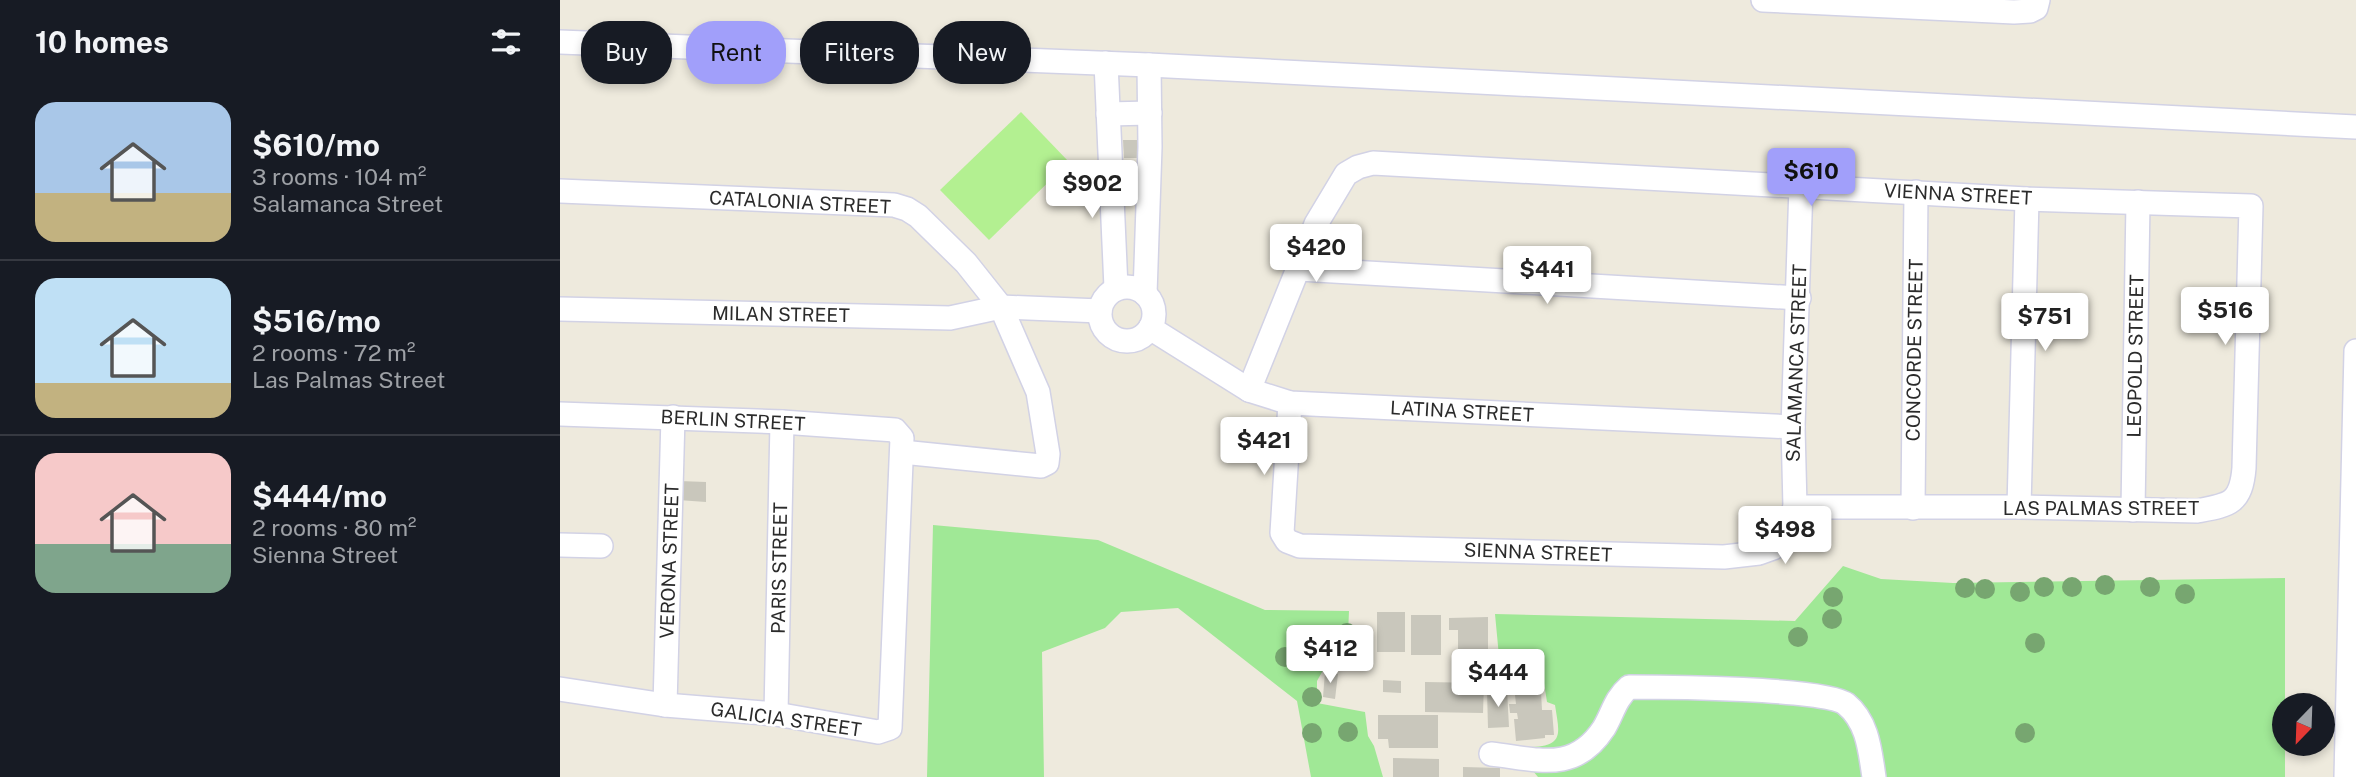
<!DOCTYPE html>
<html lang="en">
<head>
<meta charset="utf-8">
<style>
	body { margin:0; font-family:"Public Sans",sans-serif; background:#242831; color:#f1f3f6; height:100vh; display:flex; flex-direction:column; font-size:26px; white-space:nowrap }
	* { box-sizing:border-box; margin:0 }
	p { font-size:23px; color:#9ea1a6 }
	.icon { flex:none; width:38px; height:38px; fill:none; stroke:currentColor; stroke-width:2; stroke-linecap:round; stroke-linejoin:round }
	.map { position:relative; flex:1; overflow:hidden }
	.drawer { display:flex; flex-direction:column; background:#171b24; width:560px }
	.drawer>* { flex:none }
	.hud { position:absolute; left:21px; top:21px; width:665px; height:63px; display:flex; gap:14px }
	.needle { width:46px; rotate:203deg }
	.controls { position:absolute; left:1712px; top:693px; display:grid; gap:14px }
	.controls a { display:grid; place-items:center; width:63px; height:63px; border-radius:50%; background:#171b24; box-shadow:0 4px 10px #0003; font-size:35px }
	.price { position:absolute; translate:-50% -60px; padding:0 16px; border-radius:7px; background:#fff; color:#222; font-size:23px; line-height:46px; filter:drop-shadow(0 2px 4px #0008) }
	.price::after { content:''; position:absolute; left:50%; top:42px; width:21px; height:16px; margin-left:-10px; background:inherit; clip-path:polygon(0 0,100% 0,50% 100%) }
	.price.active { background:#a19ffa; color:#111 }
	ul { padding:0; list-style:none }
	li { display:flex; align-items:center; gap:21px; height:175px; padding:0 35px }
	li+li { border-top:2px solid #363941 }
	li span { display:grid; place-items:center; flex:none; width:196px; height:140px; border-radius:21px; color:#555 }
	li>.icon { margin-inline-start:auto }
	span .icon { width:84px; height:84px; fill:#fffc; stroke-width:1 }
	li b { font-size:30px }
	h2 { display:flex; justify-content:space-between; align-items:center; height:84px; padding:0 35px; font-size:30px }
	.tag { padding:0 24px; border-radius:28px; background:#171b24; box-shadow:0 4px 10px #0003; font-size:24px; line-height:63px }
	.tag.active { background:#a19ffa; color:#111 }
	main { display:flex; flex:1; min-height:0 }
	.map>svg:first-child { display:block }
	.green { fill:#a0e896 }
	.pitch { fill:#b3f091 }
	.building { fill:#c9c7bc }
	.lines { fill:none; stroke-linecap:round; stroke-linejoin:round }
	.street-casing { stroke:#d2d2e5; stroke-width:26 }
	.street { stroke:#fff; stroke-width:23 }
	.tree { fill:#77a670 }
	.labels { text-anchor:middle; stroke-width:5; stroke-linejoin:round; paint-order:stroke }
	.street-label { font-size:19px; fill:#2b2b2b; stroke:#fff }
</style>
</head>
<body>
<main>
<section class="drawer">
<h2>10 homes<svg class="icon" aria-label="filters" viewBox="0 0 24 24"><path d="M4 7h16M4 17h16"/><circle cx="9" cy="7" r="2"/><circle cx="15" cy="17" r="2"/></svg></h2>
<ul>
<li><span style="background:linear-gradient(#a9c7e8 65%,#c2b280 0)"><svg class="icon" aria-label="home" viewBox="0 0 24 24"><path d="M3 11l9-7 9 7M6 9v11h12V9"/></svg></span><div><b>$610/mo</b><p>3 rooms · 104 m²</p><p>Salamanca Street</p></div></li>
<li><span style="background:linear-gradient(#bfe0f5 75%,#c2b280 0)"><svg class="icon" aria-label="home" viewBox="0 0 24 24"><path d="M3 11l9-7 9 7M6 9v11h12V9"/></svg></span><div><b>$516/mo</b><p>2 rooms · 72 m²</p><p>Las Palmas Street</p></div></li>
<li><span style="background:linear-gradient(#f6c9c9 65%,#7fa58c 0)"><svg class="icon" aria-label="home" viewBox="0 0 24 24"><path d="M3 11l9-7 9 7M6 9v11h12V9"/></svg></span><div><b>$444/mo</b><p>2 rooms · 80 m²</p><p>Sienna Street</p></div></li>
</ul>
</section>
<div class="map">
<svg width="1796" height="777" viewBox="0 0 1796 777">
	<rect width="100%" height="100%" fill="#eeeadd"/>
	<g class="green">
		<path d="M373,525L538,540L705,610L789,611L787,658L767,663L757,681V703L805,712L808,736L814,746L823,777H751L737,701L618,608L561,612L545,628L482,652L484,777H367Z"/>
		<path d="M1283,566L1321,579L1393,583L1725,578V777H978L968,765L972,747C1005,746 999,732 995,705L987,702L984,683L955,685L950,666L940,667L935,614L1235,621Z"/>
	</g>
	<path class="pitch" d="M461,112L509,162L429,240L380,190Z"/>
	<g class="building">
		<path d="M563,140H577L578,158H564Z"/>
		<path d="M119,481L146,482V502L118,500Z"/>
		<rect x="817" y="612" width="28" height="40"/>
		<rect x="851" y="615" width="30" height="40"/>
		<path d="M928,617V652L898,651V630H889V618Z"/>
		<path d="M802,627L812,628L811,641H807V651H796L797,634L802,635Z"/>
		<path d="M765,672L778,674L775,699L763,697Z"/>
		<path d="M823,680L841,681V693L823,692Z"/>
		<path d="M865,682L924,683L923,713L865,712Z"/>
		<path d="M947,689L949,727L928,728L927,690Z"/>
		<path d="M981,692L982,710H992L994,735H985V738L956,741L954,719H958L957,713H950L949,704H956L955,695Z"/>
		<path d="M818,715H878V748H829L828,739H818Z"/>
		<path d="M833,758L879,759V777H833Z"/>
		<path d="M903,767L940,768V777H903Z"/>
	</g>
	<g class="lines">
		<defs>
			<g id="street">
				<path d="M1203,0L1454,12L1470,11L1476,8L1478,0"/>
				<path d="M0,42L589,65L1796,127"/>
				<path d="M546,63L556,288"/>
				<path d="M548,114L590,113"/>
				<path d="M0,191L334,205L347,209L358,216L406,263L441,307L478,392L488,454L487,463L481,466L342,452"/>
				<path d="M739,269L1239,298"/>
				<circle cx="567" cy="314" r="27"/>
				<path d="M585,294L590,147L589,65"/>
				<path d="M0,309L390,318L441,307L540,311"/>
				<path d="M590,328L689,390L730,403L1233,427"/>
				<path d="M689,390L756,224L786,174L798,167L813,163L1467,199L1691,206L1684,468C1681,504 1669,505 1637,511L1459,507H1235"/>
				<path d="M730,403L722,533L727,541L740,546L1164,557L1199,553L1213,548L1223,537L1235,507L1233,427L1241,186"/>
				<path d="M0,414L222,422L335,430L342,438L330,728L318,732L216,714L105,705L0,689"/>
				<path d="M1459,507L1467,199"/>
				<path d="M1353,508L1356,192"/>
				<path d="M1573,510L1578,202"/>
				<path d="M0,545L41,546"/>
				<path d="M105,705L113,417"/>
				<path d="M216,714L222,422"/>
				<path d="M931,754C977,759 1014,774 1044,728C1053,713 1055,699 1069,687C1103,687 1266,688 1286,704C1308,722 1310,751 1314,777"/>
				<path d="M1786,777L1796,351"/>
			</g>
		</defs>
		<use href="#street" class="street-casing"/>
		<use href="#street" class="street"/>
	</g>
	<g class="tree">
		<circle cx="1545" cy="585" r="10"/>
		<circle cx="1484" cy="587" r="10"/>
		<circle cx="1512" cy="587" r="10"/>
		<circle cx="1590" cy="587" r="10"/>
		<circle cx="1405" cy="588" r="10"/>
		<circle cx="1425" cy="589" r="10"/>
		<circle cx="1460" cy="592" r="10"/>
		<circle cx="1625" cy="594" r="10"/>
		<circle cx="1273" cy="597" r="10"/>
		<circle cx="1272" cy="619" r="10"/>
		<circle cx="787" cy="633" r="10"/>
		<circle cx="747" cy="636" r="10"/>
		<circle cx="1238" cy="637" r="10"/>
		<circle cx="1475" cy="643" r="10"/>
		<circle cx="725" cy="657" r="10"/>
		<circle cx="752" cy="697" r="10"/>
		<circle cx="788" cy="732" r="10"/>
		<circle cx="752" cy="733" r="10"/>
		<circle cx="1465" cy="733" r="10"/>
	</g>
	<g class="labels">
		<g class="street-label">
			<text transform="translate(1398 194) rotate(3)" y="7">VIENNA STREET</text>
			<text transform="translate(240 202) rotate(3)" y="7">CATALONIA STREET</text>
			<text transform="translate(221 314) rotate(1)" y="7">MILAN STREET</text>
			<text transform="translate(1354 350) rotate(-89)" y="7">CONCORDE STREET</text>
			<text transform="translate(1575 356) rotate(-89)" y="7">LEOPOLD STREET</text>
			<text transform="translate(1236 363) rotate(-88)" y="7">SALAMANCA STREET</text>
			<text transform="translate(902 411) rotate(3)" y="7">LATINA STREET</text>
			<text transform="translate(173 420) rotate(3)" y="7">BERLIN STREET</text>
			<text x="1541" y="515">LAS PALMAS STREET</text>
			<text transform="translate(978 552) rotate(2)" y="7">SIENNA STREET</text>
			<text transform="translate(109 561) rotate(-88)" y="7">VERONA STREET</text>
			<text transform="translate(219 568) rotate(-89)" y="7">PARIS STREET</text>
			<text transform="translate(226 719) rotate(8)" y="7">GALICIA STREET</text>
		</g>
	</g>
</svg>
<div class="controls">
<a><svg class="needle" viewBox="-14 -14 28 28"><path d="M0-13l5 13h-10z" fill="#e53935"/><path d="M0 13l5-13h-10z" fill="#9ea1a6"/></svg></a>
</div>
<b class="price active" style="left:1251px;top:208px">$610</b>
<b class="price" style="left:532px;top:220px">$902</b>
<b class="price" style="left:756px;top:284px">$420</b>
<b class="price" style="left:987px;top:306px">$441</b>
<b class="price" style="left:1665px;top:347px">$516</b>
<b class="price" style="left:1485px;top:353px">$751</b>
<b class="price" style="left:704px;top:477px">$421</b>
<b class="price" style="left:1225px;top:566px">$498</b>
<b class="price" style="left:770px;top:685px">$412</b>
<b class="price" style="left:938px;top:709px">$444</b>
<div class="hud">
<a class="tag">Buy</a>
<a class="tag active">Rent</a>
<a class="tag">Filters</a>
<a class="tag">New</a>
</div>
</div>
</main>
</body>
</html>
